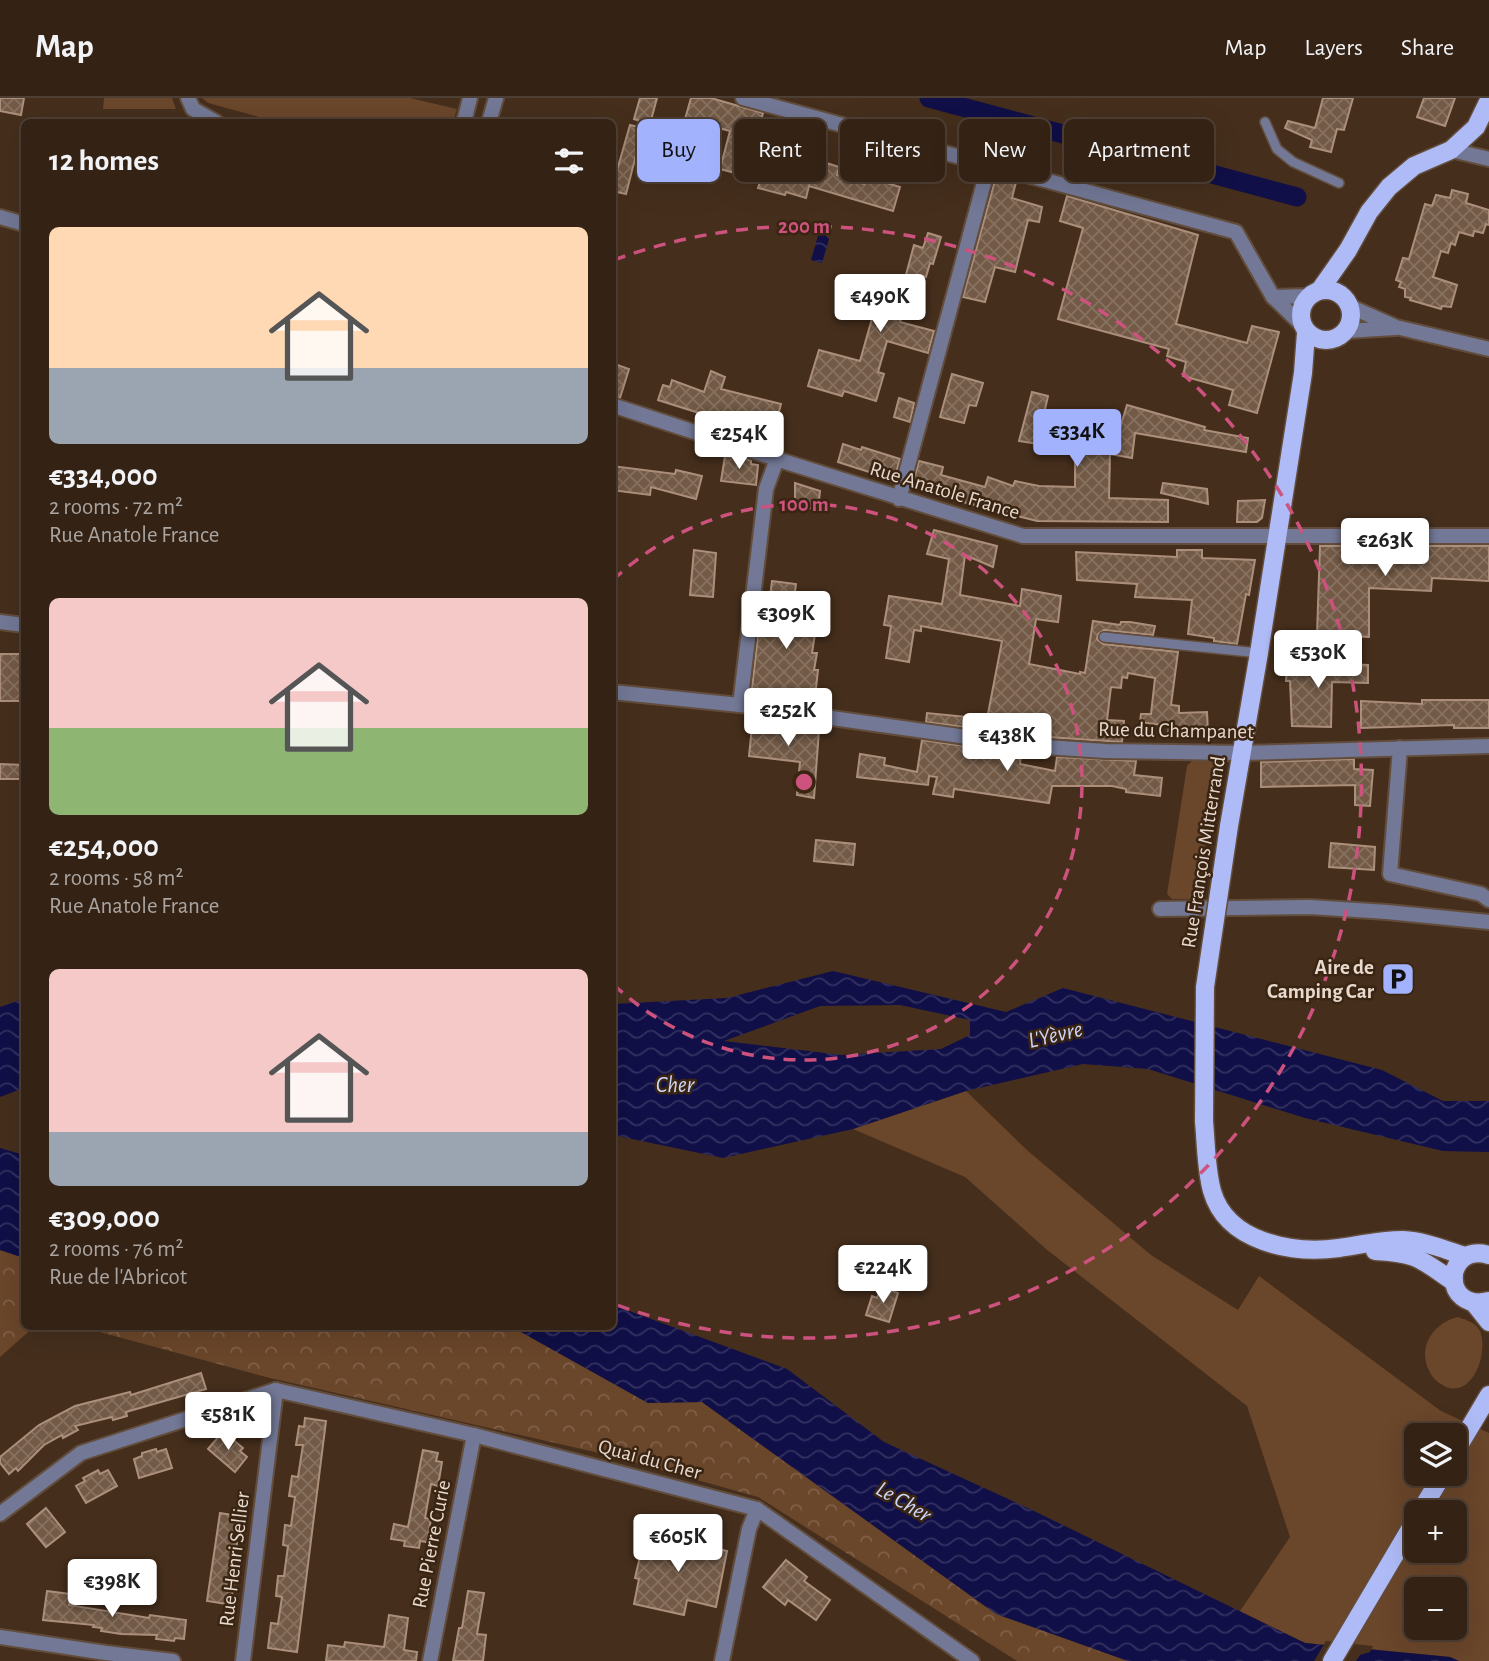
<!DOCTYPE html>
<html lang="en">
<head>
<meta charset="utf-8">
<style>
	body { margin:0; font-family:"Alegreya Sans",sans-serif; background:#3c2a1e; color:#f1f3f6; height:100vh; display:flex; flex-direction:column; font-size:26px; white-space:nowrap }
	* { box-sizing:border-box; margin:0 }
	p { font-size:23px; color:#a9a4a0 }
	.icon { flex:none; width:38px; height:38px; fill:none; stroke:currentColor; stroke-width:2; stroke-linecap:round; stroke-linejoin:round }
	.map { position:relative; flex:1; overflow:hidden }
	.panel { position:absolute; left:21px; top:21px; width:595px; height:1211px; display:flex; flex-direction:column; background:#342215; border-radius:10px; box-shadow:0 7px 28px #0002,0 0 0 2px #4e3f34 }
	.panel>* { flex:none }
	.guide { position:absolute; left:637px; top:21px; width:665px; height:63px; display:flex; gap:14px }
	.tools { position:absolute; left:1404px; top:1325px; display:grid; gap:14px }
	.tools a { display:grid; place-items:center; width:63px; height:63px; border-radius:10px; background:#342215; box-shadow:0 7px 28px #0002,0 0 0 2px #4e3f34; font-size:35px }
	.price { position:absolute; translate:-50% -60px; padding:0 16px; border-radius:7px; background:#fff; color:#222; font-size:23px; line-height:46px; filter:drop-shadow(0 2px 4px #0008) }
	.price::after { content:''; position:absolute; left:50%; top:42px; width:21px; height:16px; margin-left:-10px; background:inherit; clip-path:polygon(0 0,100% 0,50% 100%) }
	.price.active { background:#a3b2fc; color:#111 }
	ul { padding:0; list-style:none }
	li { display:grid; align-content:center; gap:14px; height:371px; padding:0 28px }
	li span { display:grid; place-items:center; height:217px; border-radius:10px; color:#555 }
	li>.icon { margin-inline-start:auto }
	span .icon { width:126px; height:126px; fill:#fffc; stroke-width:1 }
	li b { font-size:30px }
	h2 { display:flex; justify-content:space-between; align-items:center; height:84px; padding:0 28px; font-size:30px }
	.chip { padding:0 24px; border-radius:10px; background:#342215; box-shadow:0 7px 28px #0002,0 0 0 2px #4e3f34; font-size:24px; line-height:63px }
	.chip.active { background:#a3b2fc; color:#111 }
	header { display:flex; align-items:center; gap:42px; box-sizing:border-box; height:98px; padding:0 35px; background:#342215; border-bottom:2px solid #4e3f34 }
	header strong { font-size:33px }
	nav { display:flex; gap:38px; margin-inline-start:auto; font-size:24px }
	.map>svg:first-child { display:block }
	.green { fill:#6a462a; fill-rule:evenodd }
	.forest { fill:url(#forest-crowns) }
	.water { fill:url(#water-waves); fill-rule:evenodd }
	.pier { fill:#452e1c }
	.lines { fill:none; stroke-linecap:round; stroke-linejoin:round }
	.canal { stroke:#100f47; stroke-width:19 }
	.building { fill:url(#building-cross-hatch); stroke:#ab8f7b; stroke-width:2 }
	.service-casing { stroke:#624d3c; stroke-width:12 }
	.minor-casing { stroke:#624d3c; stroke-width:18 }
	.primary-casing { stroke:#624d3c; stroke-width:21 }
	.service { stroke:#727895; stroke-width:9 }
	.minor { stroke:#727895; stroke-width:14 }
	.primary { stroke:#afbbf6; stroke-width:18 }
	.primary-bridge-casing { stroke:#624d3c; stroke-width:21; stroke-linecap:butt }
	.primary-bridge { stroke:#afbbf6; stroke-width:18 }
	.ring { fill:none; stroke:#cd527e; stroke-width:3.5; stroke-dasharray:12 9 }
	.labels { text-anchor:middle; stroke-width:5; stroke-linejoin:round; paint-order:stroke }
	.street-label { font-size:21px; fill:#e8d9ce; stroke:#3a2412 }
	.poi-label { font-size:21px; font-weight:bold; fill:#e8d9ce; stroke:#3a2412; text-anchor:end }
	.water-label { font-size:23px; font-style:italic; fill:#ccd5fa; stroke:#3a2412 }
	.centre { fill:#cd527e; stroke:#3a2412; stroke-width:3.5 }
	.ring-label { font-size:21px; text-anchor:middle; font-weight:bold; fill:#cd527e; stroke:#3a2412; stroke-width:5; stroke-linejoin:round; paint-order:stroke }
</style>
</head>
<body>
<header>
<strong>Map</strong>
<nav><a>Map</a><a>Layers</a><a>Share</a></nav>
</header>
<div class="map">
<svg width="1489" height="1563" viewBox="0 0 1489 1563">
	<defs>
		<pattern id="forest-crowns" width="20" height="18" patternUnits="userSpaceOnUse" patternTransform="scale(1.75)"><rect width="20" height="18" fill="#6a462a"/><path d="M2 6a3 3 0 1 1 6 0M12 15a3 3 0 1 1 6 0" fill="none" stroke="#7f6048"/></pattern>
		<pattern id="water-waves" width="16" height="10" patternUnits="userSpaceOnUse" patternTransform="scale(1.75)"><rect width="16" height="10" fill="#100f47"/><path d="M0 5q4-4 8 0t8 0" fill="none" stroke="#333160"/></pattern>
		<pattern id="building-cross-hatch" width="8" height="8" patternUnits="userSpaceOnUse" patternTransform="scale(1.75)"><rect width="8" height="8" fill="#735a46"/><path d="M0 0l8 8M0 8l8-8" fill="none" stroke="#877160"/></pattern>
	</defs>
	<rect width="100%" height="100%" fill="#452e1c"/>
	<g class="green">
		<path d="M104,0H172L176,11H103Z"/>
		<path d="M202,0H410L457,11L453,24H278L208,5Z"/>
		<path d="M1193,662L1216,664L1198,801H1172L1167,796L1187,668Z"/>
		<path d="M966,993L1028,1053L1151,1157L1238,1212L1259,1178L1441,1313L1489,1335V1563H1459L1450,1559L1305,1545L1240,1513L1290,1439L1247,1308L1046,1151L965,1079L853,1031ZM1416,1337H1454V1376H1416ZM1416,1414H1454V1452H1416ZM1416,1491H1454V1530H1416Z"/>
		<path d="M1458,1219C1467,1222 1476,1225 1480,1233C1489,1255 1472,1302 1444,1288C1435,1283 1431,1278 1427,1268C1419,1245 1436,1224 1458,1219Z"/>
	</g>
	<g class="forest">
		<path d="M0,1152L24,1160V1228L34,1229L0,1259Z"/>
		<path d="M81,1229H512L648,1305L702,1304L996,1516L1128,1563H1017L758,1399L608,1357L266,1279Z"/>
	</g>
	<g class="water">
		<path d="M825,137L829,141L822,165L811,162L818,138Z"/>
		<path d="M833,873L1006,914L1063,890L1382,972L1443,1003H1489V1054L1443,1053L1305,1020L1148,971L1083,966L966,993L853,1031L723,1060L613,1037V906L727,900ZM900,907L970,922V937L941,951L842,957L724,943L820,908Z"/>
		<path d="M24,901V990L0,999V909Z"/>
		<path d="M0,1050L24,1057V1160L0,1152Z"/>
		<path d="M613,1207L787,1271L884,1344L1032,1412L1305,1545L1450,1559L1459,1563H1128L996,1516L702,1304L648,1305L512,1229L612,1228Z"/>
	</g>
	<path class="pier" d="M1326,1543L1373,1548L1370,1554L1360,1557L1356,1563H1314Z"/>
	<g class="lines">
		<path class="canal" d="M929,0L1297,99"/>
	</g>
	<g class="building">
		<path d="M0,0H24L21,17L0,13Z"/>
		<path d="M640,0H657L650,26L634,21Z"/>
		<path d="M691,0H711L763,15L751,60L804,76L807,62L816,65L817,62L839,69L837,77L864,86L866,79L900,89L893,113L809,88L806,100L786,94L785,97L758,90L760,84L750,79L720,71L730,33L685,21Z"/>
		<path d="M1323,0H1353L1344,32L1337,31L1331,54L1310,49L1312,42L1285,30L1288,23L1315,30Z"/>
		<path d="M1424,0H1455L1445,28L1417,19Z"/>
		<path d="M630,27L643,30L626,96L612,93V90Z"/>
		<path d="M996,79L1016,84L1012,100L1042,109L1039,124L1028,122L1015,174L995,169L985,204L963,199Z"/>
		<path d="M1452,92L1468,96L1466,105L1489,112V127L1486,126L1483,135L1474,133L1473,138L1459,134L1455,147L1451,145L1448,155L1441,153L1433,179L1457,187L1451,209L1442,208L1441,211L1410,202L1411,200L1405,199V191L1399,189L1401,184L1396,182L1403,160L1409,161L1425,106L1432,108L1436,97L1450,100Z"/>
		<path d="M1067,98L1198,137L1176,226L1247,245L1252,228L1279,234L1257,315L1229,307L1233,292L1183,278L1186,264L1167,258L1169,251L1058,221L1083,130L1060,123Z"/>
		<path d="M928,135L941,139L936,156L933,166L930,165L926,179L921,177L915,198L909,197L900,224L934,233L928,255L887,243L878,274L884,276L876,303L844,293L842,298L808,288L819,252L860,263L884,178L904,184L914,147L923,150Z"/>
		<path d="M612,265L629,271L620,300L612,298Z"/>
		<path d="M711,273L725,279L721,291L781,306L774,333L738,322L737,327L658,302L663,287L670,289L672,282L704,294Z"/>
		<path d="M952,276L983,285L976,308L969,307L964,325L940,319Z"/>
		<path d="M1032,294L1048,298L1043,320L1119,333L1127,307L1205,329L1204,332L1248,340L1246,354L1135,335L1132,360L1110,356L1109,400L1168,402V424L1037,423L959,403L934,392L933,395L912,389L919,363L943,369L941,377L985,389L988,379L1013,388L1015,383L1039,388L1075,389V352L1019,343Z"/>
		<path d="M899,300L914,305L910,324L894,319Z"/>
		<path d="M843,346L861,352L862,349L900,361L894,382L838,364Z"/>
		<path d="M725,358L744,360L751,363V366L758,367L756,387L721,383Z"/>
		<path d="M612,368L675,376L676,372L702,378L696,401L651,389L650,397L612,392Z"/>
		<path d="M795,385L820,393L818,412L795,407Z"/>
		<path d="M1163,385L1207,391L1208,406L1161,395Z"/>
		<path d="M1265,402L1262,420L1257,424H1237L1238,403Z"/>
		<path d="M934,432L997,448L993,469L965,457L960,497L1020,508L1022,491L1061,498L1058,524L1036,521L1029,566L1080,576V574L1085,575L1093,523L1120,527L1121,524H1130L1155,528L1153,537L1104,532L1098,536L1097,541L1103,546L1178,554L1171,607L1179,608V615L1207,614L1208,634L1168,636L1169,628L1140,624L1141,616H1151L1155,580L1128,575L1127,580L1122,579L1121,590L1111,589L1107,622L1124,623L1122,644L1031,638L926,624L927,615L987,621L1002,543L921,528V533L914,532L909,564L886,560L891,528L884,527L889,498L942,506L949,461L927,456Z"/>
		<path d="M1320,448H1489V483L1432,480L1431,493L1369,490V539L1317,537Z"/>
		<path d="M694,452L716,455L713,499L690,497Z"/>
		<path d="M1177,452H1202V460L1255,462L1249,497L1246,496L1237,546L1214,543V540L1188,536L1192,502L1135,499L1137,486L1077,482L1076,454L1177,459Z"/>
		<path d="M772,483L796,486L793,509L815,512L811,535L815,536L812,555H817L814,572H818L814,608L751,599L759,529L766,530Z"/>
		<path d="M0,556H22L20,603H0Z"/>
		<path d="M1287,564L1368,567V585L1332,584L1331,629L1292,628L1290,583H1286Z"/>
		<path d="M1422,602H1489V630H1454V627L1361,630V603L1422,606Z"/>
		<path d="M753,619L811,627V631L819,632L814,700L797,697L800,664L749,658Z"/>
		<path d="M922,642L1021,656L1020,666L1055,673L1057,659L1136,663L1134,677L1162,680L1160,698L1126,694V691L1112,688H1052L1049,705L954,691L953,699L933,696L937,679L929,678L928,687L857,679L860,656L885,660L884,667L917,674Z"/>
		<path d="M1354,661V671L1373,672L1370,708L1355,707V687L1261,689V664Z"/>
		<path d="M0,666L24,667V681H0Z"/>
		<path d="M816,742L855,746L853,767L814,763Z"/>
		<path d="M1331,745L1375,749L1374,772L1329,769Z"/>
		<path d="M881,1189L898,1195L889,1224L866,1217L872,1198L877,1200Z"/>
		<path d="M201,1275L206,1291L126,1314L127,1318L113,1322L112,1319L75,1328L78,1332L63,1340L62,1337L44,1347L18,1373L16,1370L9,1376L0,1365V1359L39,1327L75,1308L130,1294L131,1297Z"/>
		<path d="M305,1320L326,1323L297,1554L268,1550L271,1525L278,1526L282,1499L276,1498L278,1478H284L288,1448L283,1447L285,1427L291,1428L295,1399L289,1398L292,1378L298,1379L303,1347H296L299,1328L304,1329Z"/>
		<path d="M221,1336L227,1342L230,1339L243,1350L240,1353L247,1359L235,1374L208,1351Z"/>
		<path d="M156,1351L157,1354L166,1351L172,1370L139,1380L134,1361L142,1358V1355Z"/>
		<path d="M423,1352L438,1355L436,1363L442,1364L438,1388L431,1386L425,1420L431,1421L427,1444L420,1443L419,1450L404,1448L405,1443L391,1441L394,1426L408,1429Z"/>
		<path d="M98,1372L100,1376L108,1372L117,1388L86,1405L76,1388L85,1383L83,1380Z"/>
		<path d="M46,1410L65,1434L46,1449L27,1426Z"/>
		<path d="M220,1415L239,1418L238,1426L241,1427L233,1464L230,1482H234L232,1497H228L227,1506L207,1503Z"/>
		<path d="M646,1433L659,1435V1438L727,1453L716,1509L687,1502L684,1517L634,1506L639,1481L635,1480Z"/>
		<path d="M786,1462L807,1479L804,1483L830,1502L816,1522L788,1502L785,1507L763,1489Z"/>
		<path d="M47,1493L71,1496L69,1507L149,1520L150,1517L186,1522L184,1541L175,1540L174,1543L156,1541L157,1537L121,1536L101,1533L102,1530L93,1529L94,1527L43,1522Z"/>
		<path d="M468,1493L484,1495L477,1536L486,1537L483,1563H453L459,1530H462Z"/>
		<path d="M389,1517L408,1520L404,1552L417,1554L416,1563H326L328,1547L344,1549L345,1544L384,1549Z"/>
	</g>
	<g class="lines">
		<defs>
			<g id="service">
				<path d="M1265,24L1277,51L1293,64L1339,85"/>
				<path d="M1104,539L1259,555"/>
			</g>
			<g id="minor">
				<path d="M188,0L193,11L216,24"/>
				<path d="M743,0L1236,134L1273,199L1301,226"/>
				<path d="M464,24L470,0"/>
				<path d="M489,24L496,0"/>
				<path d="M1451,52L1489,61"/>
				<path d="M0,119L24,126"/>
				<path d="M1273,199L1308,198"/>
				<path d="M1351,209L1396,229L1489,251"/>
				<path d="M1346,233L1395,230"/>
				<path d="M612,307L792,366L1023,438H1489"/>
				<path d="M899,401L989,66"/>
				<path d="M0,524L24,527"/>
				<path d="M612,594L740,607L766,391L777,361"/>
				<path d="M740,607L1030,648L1105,653L1242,655L1489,648"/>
				<path d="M1400,650L1390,776L1481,796L1489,802"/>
				<path d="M1160,811L1310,809L1387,814L1489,824"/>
				<path d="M276,1292L474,1337L757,1411L972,1563"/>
				<path d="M0,1416L81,1355L276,1292L243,1563"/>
				<path d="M0,1539L106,1555L173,1563"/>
				<path d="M430,1563L474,1337"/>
				<path d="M722,1563L749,1431L757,1411"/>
			</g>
			<g id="primary">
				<circle cx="1326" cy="217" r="25"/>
				<path d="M1320,192L1348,152L1369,114L1389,89L1414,68L1451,52L1476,29L1489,2"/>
				<path d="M1229,728L1259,555L1303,275L1306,235"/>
				<path d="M1204,1023C1206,1045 1206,1071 1212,1093C1227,1145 1293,1156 1339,1150C1360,1147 1381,1142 1403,1142C1425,1143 1445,1152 1465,1158"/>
				<path d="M1375,1153C1418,1155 1420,1161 1454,1184"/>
				<path d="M1489,1157C1443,1144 1441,1215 1489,1203"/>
				<path d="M1474,1205L1489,1224"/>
				<path d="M1454,1356L1489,1297"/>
				<path d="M1420,1414L1443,1376"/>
				<path d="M1332,1563L1416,1421"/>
			</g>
		</defs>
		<use href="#service" class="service-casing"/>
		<use href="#minor" class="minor-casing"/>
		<use href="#primary" class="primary-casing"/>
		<use href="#service" class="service"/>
		<use href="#minor" class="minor"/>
		<use href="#primary" class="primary"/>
		<defs>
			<path id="primary-bridge" d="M1204,1023L1205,889L1229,728"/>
		</defs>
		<use href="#primary-bridge" class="primary-bridge-casing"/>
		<use href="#primary-bridge" class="primary-bridge"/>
	</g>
	<g class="ring">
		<path d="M613 482A278 278 0 1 1 613 886"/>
		<path d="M614 162A556 556 0 1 1 614 1206"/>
	</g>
	<defs>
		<symbol id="parking-square" viewBox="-11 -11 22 22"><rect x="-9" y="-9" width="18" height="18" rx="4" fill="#a3b2fc" stroke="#3a2412"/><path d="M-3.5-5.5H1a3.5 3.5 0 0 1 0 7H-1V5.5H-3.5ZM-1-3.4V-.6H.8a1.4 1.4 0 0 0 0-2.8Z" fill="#111"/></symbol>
	</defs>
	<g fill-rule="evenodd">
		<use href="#parking-square" x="1379" y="862" width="38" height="38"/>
	</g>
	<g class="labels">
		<g class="street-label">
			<text transform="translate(945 392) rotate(17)" y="7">Rue Anatole France</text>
			<text transform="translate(1176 632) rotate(1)" y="7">Rue du Champanet</text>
			<text transform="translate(1203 754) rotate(-81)" y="7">Rue François Mitterrand</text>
			<text transform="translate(650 1361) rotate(15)" y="7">Quai du Cher</text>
			<text transform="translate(431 1446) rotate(-79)" y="7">Rue Pierre Curie</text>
			<text transform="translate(234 1461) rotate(-83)" y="7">Rue Henri Sellier</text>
		</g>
		<g class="poi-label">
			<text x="1374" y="876">Aire de<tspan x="1374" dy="24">Camping Car</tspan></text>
		</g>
		<g class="water-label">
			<text transform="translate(1055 936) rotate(-13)" y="8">L'Yèvre</text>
			<text x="675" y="994">Cher</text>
			<text transform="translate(904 1403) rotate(30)" y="8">Le Cher</text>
		</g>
	</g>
	<circle cx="804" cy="684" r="10" class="centre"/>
	<g class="ring-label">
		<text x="804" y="135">200 m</text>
		<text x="804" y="413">100 m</text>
	</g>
</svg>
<div class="tools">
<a><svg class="icon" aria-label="layers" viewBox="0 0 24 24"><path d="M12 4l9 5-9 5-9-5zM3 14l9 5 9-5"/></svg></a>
<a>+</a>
<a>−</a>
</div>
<b class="price" style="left:880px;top:236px">€490K</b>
<b class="price active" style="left:1077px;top:371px">€334K</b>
<b class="price" style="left:739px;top:373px">€254K</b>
<b class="price" style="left:1385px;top:480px">€263K</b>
<b class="price" style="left:786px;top:553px">€309K</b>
<b class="price" style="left:1318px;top:592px">€530K</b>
<b class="price" style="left:788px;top:650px">€252K</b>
<b class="price" style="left:1007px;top:675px">€438K</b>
<b class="price" style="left:883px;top:1207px">€224K</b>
<b class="price" style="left:228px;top:1354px">€581K</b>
<b class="price" style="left:678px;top:1476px">€605K</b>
<b class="price" style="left:112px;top:1521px">€398K</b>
<div class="guide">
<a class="chip active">Buy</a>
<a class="chip">Rent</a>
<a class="chip">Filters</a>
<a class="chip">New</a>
<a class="chip">Apartment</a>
</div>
<section class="panel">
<h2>12 homes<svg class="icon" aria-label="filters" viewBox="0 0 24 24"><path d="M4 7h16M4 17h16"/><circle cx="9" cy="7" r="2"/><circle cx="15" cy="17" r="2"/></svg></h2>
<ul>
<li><span style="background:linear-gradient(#ffd9b3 65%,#9aa5b1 0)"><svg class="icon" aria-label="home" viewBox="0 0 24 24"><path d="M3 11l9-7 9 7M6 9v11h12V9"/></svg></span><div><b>€334,000</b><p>2 rooms · 72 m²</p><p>Rue Anatole France</p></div></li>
<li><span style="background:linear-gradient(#f6c9c9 60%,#8fb573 0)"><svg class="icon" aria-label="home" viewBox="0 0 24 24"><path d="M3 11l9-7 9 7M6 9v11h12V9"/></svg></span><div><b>€254,000</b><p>2 rooms · 58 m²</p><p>Rue Anatole France</p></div></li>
<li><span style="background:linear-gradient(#f6c9c9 75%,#9aa5b1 0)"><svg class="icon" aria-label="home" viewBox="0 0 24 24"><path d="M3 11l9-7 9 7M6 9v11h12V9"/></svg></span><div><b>€309,000</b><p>2 rooms · 76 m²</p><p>Rue de l'Abricot</p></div></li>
</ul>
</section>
</div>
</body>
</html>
